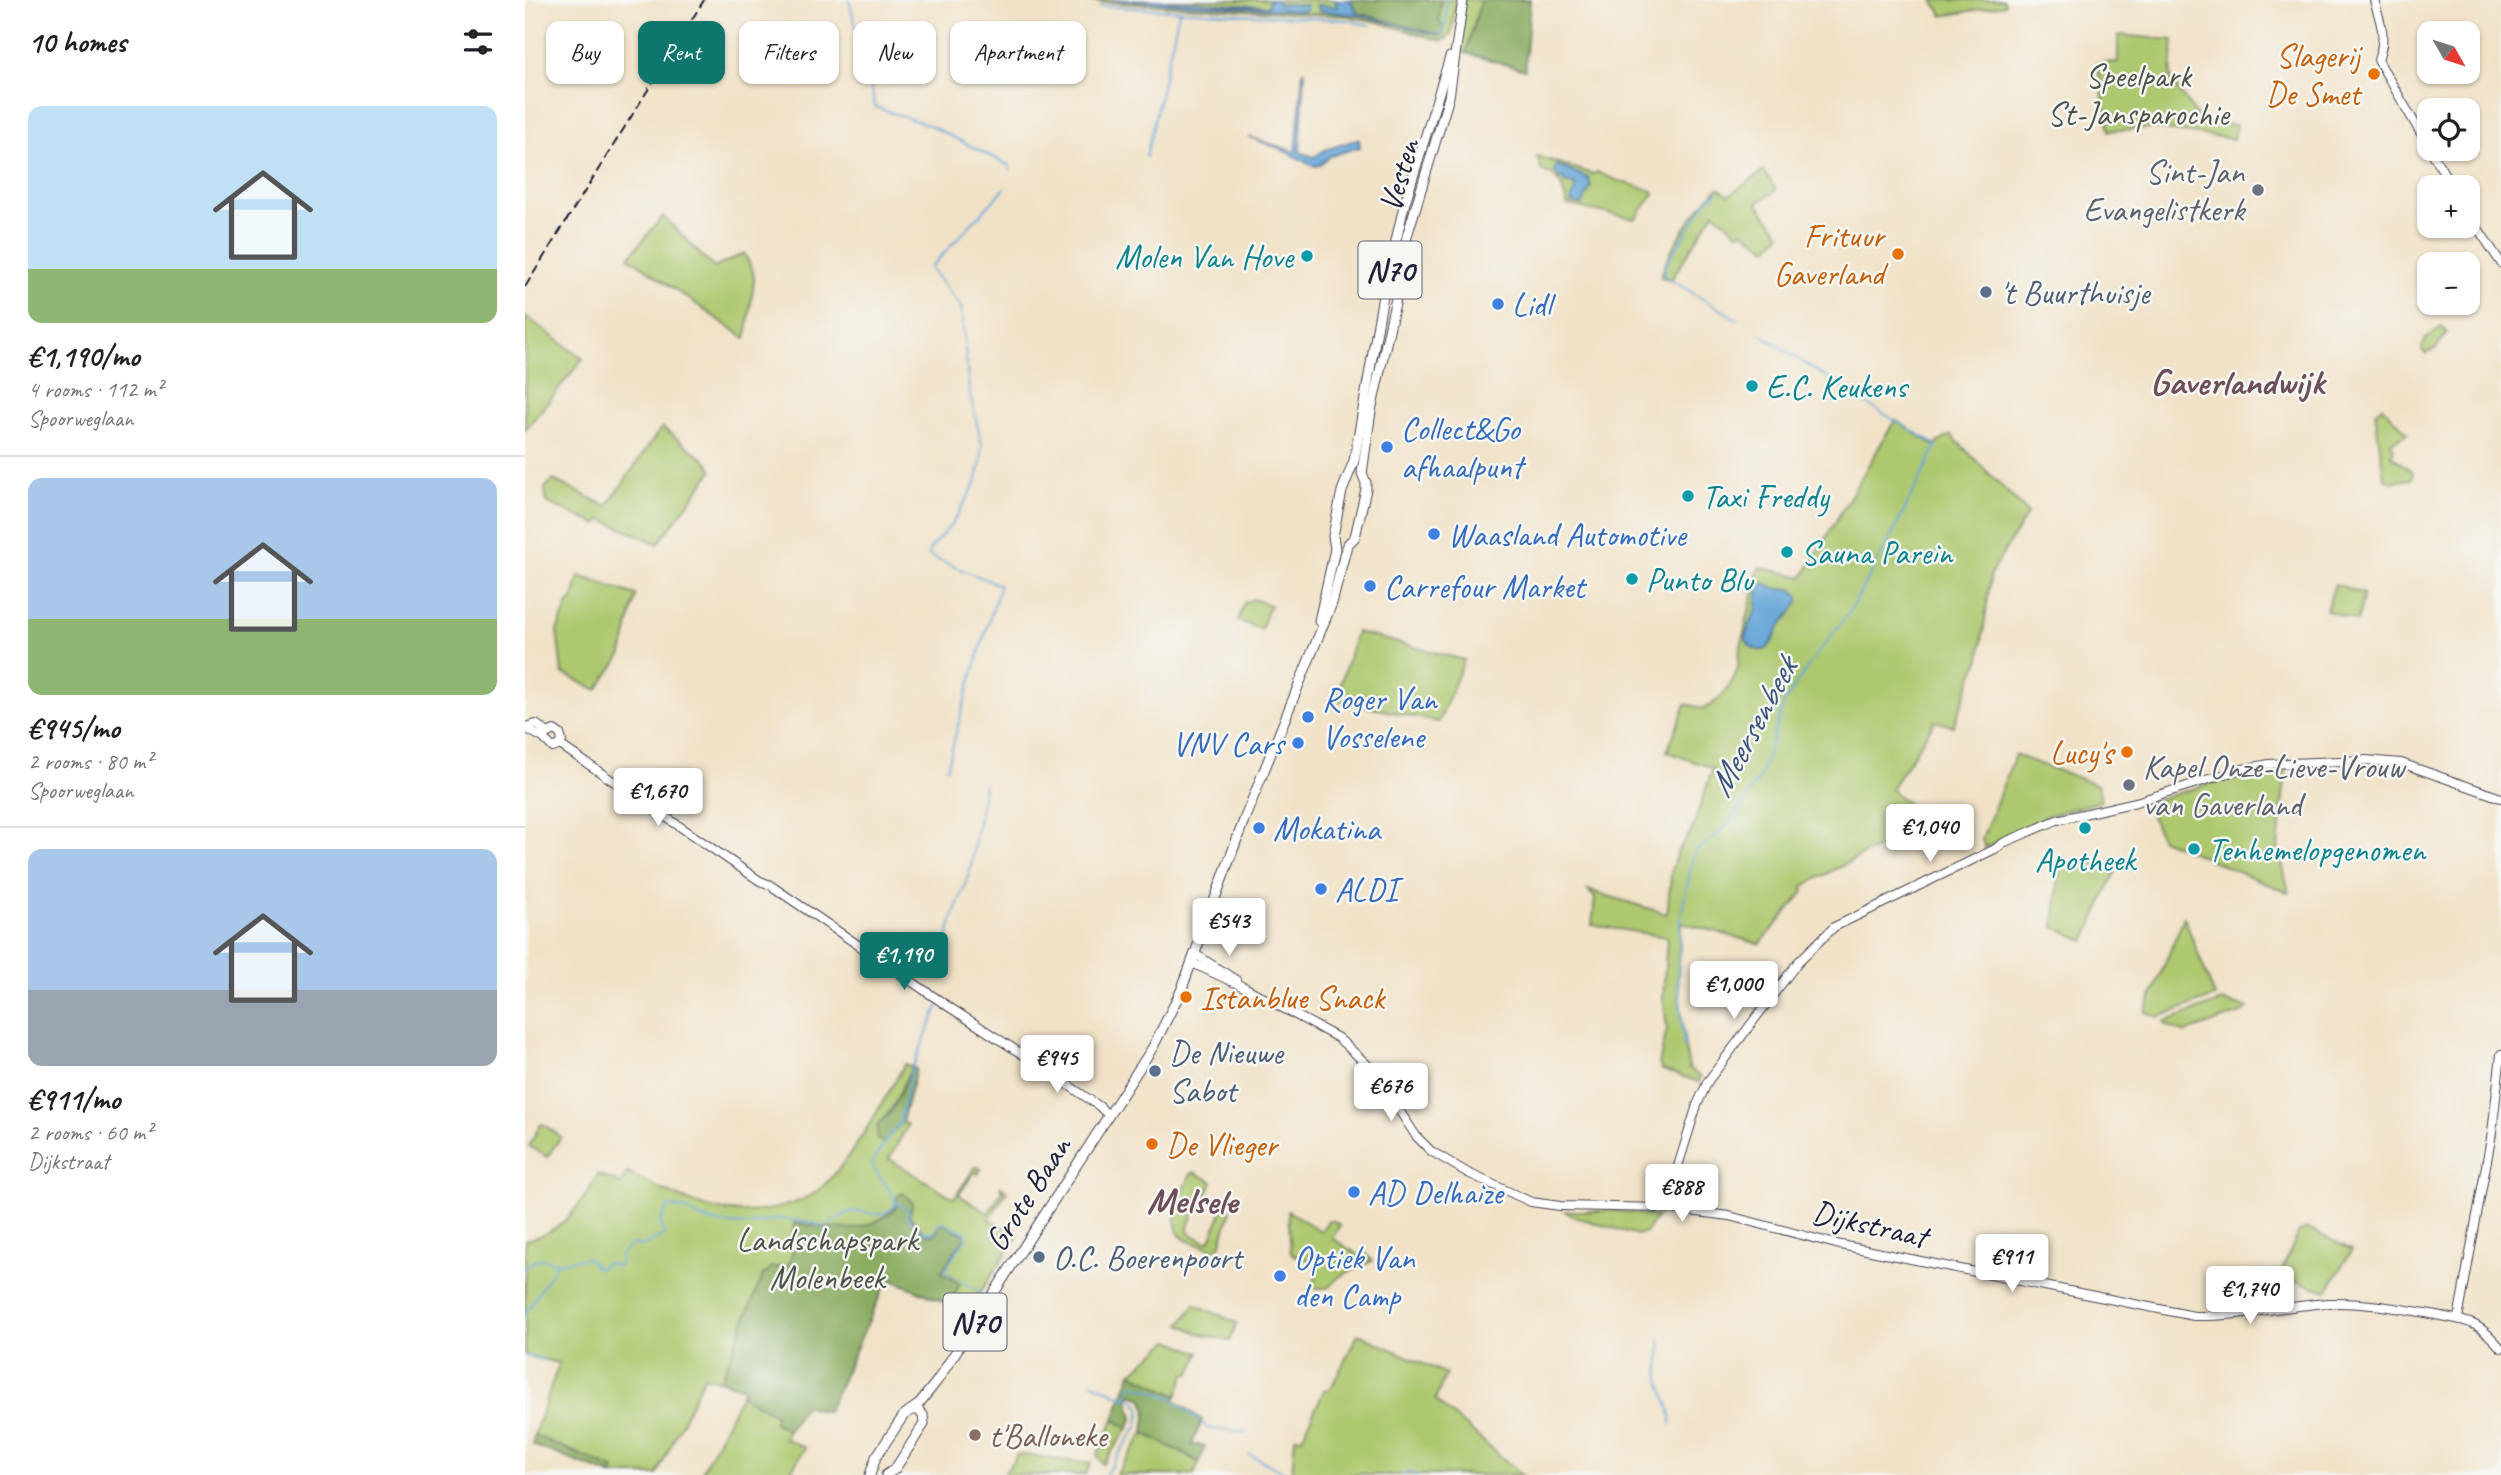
<!DOCTYPE html>
<html lang="en">
<head>
<meta charset="utf-8">
<style>
	body { margin:0; font-family:Caveat,sans-serif; background:#f2f2f2; color:#202124; height:100vh; display:flex; flex-direction:column; font-size:26px; white-space:nowrap }
	* { box-sizing:border-box; margin:0 }
	p { font-size:23px; color:#757577 }
	.icon { flex:none; width:38px; height:38px; fill:none; stroke:currentColor; stroke-width:2; stroke-linecap:round; stroke-linejoin:round }
	.map { position:relative; flex:1; overflow:hidden }
	.sheet { display:flex; flex-direction:column; background:#fff; width:525px }
	.sheet>* { flex:none }
	.banner { position:absolute; left:21px; top:21px; width:665px; height:63px; display:flex; gap:14px }
	.needle { width:46px; rotate:129deg }
	.controls { position:absolute; left:1892px; top:21px; display:grid; gap:14px }
	.controls a { display:grid; place-items:center; width:63px; height:63px; border-radius:14px; background:#fff; box-shadow:0 2px 5px #0004; font-size:35px }
	.price { position:absolute; translate:-50% -60px; padding:0 16px; border-radius:7px; background:#fff; color:#222; font-size:23px; line-height:46px; filter:drop-shadow(0 2px 4px #0008) }
	.price::after { content:''; position:absolute; left:50%; top:42px; width:21px; height:16px; margin-left:-10px; background:inherit; clip-path:polygon(0 0,100% 0,50% 100%) }
	.price.current { background:#0f766e; color:#fff }
	ul { padding:0; list-style:none }
	li { display:grid; align-content:center; gap:14px; height:371px; padding:0 28px }
	li+li { border-top:2px solid #e0e0e0 }
	li span { display:grid; place-items:center; height:217px; border-radius:14px; color:#555 }
	li>.icon { margin-inline-start:auto }
	span .icon { width:126px; height:126px; fill:#fffc; stroke-width:1 }
	li b { font-size:30px }
	h2 { display:flex; justify-content:space-between; align-items:center; height:84px; padding:0 28px; font-size:30px }
	.tag { padding:0 24px; border-radius:14px; background:#fff; box-shadow:0 2px 5px #0004; font-size:24px; line-height:63px }
	.tag.current { background:#0f766e; color:#fff }
	main { display:flex; flex:1; min-height:0 }
	.map>svg:first-child { display:block }
	.green { fill:#adc86e; stroke:#687554; stroke-width:2 }
	.forest { fill:#8aac61; stroke:#56674e; stroke-width:2 }
	.water { fill:#63a5d7; stroke:#426489; stroke-width:2 }
	.lines { fill:none; stroke-linecap:round; stroke-linejoin:round }
	.stream { stroke:#63a5d7; stroke-width:2 }
	.secondary-casing { stroke:#413f50; stroke-width:10 }
	.primary-casing { stroke:#413f50; stroke-width:11 }
	.secondary { stroke:#fff; stroke-width:8 }
	.primary { stroke:#fff; stroke-width:9 }
	.rail { stroke:#22223b; stroke-width:2; stroke-dasharray:10 5; stroke-linecap:butt }
	.food-dot { fill:#e8710a; stroke:#f6f6f2; stroke-width:2.5 }
	.worship-dot { fill:#6b7280; stroke:#f6f6f2; stroke-width:2.5 }
	.culture-dot { fill:#0f9aa8; stroke:#f6f6f2; stroke-width:2.5 }
	.service-dot { fill:#5c6f8a; stroke:#f6f6f2; stroke-width:2.5 }
	.shop-dot { fill:#3f7fe0; stroke:#f6f6f2; stroke-width:2.5 }
	.education-dot { fill:#8d6e63; stroke:#f6f6f2; stroke-width:2.5 }
	.labels { text-anchor:middle; stroke-width:5; stroke-linejoin:round; paint-order:stroke }
	.shield { fill:#f6f6f2; stroke:#626272; stroke-width:2 }
	.shield-label { font-size:32px; font-weight:bold; fill:#22223b }
	.food-label { font-size:33px; fill:#c56008; stroke:#f6f6f2; text-anchor:end }
	.park-label { font-size:33px; fill:#4c544a; stroke:#f6f6f2 }
	.worship-label { font-size:33px; fill:#5b616d; stroke:#f6f6f2; text-anchor:end }
	.street-label { font-size:33px; fill:#22223b; stroke:#f6f6f2 }
	.culture-label { font-size:33px; fill:#0d838f; stroke:#f6f6f2; text-anchor:start }
	.service-label { font-size:33px; fill:#4e5e75; stroke:#f6f6f2; text-anchor:start }
	.shop-label { font-size:33px; fill:#366cbe; stroke:#f6f6f2; text-anchor:start }
	.education-label { font-size:33px; fill:#785e54; stroke:#f6f6f2; text-anchor:start }
	.water-label { font-size:35px; font-style:italic; fill:#3c5679; stroke:#f6f6f2 }
	.quarter-label { font-size:37px; font-weight:bold; fill:#6d4f59; stroke:#f6f6f2 }
</style>
</head>
<body>
<main>
<section class="sheet">
<h2>10 homes<svg class="icon" aria-label="filters" viewBox="0 0 24 24"><path d="M4 7h16M4 17h16"/><circle cx="9" cy="7" r="2"/><circle cx="15" cy="17" r="2"/></svg></h2>
<ul>
<li><span style="background:linear-gradient(#bfe0f5 75%,#8fb573 0)"><svg class="icon" aria-label="home" viewBox="0 0 24 24"><path d="M3 11l9-7 9 7M6 9v11h12V9"/></svg></span><div><b>€1,190/mo</b><p>4 rooms · 112 m²</p><p>Spoorweglaan</p></div></li>
<li><span style="background:linear-gradient(#a9c7e8 65%,#8fb573 0)"><svg class="icon" aria-label="home" viewBox="0 0 24 24"><path d="M3 11l9-7 9 7M6 9v11h12V9"/></svg></span><div><b>€945/mo</b><p>2 rooms · 80 m²</p><p>Spoorweglaan</p></div></li>
<li><span style="background:linear-gradient(#a9c7e8 65%,#9aa5b1 0)"><svg class="icon" aria-label="home" viewBox="0 0 24 24"><path d="M3 11l9-7 9 7M6 9v11h12V9"/></svg></span><div><b>€911/mo</b><p>2 rooms · 60 m²</p><p>Dijkstraat</p></div></li>
</ul>
</section>
<div class="map">
<svg width="1976" height="1475" viewBox="0 0 1976 1475">
	<rect width="100%" height="100%" fill="#f6f6f2"/>
	<filter id="ink" filterUnits="userSpaceOnUse"><feTurbulence type="fractalNoise" baseFrequency=".0143" numOctaves="2"/><feDisplacementMap in="SourceGraphic" scale="14" xChannelSelector="R" yChannelSelector="G"/><feConvolveMatrix kernelMatrix="1 2 1 2 8 2 1 2 1" color-interpolation-filters="sRGB"/></filter>
	<filter id="wash" filterUnits="userSpaceOnUse"><feTurbulence type="fractalNoise" baseFrequency=".00686" numOctaves="4" result="noise"/><feDisplacementMap in="SourceGraphic" scale="28" xChannelSelector="R" yChannelSelector="G"/><feGaussianBlur stdDeviation="1.57" result="paint"/><feColorMatrix in="noise" values="0 0 0 0 0 0 0 0 0 0 0 0 0 0 0 0 0 1.4 0 .05"/><feComposite in="paint" operator="in"/></filter>
	<g filter="url(#wash)">
		<rect width="100%" height="100%" fill="#f1e2c7"/>
		<g class="green">
			<path d="M538,0H931L926,35L918,41L853,22L822,16Z"/>
			<path d="M939,0H956L941,53L934,51Z"/>
			<path d="M1408,0H1479L1480,5L1418,16Z"/>
			<path d="M1593,35L1648,40L1646,80L1677,123L1711,125L1709,139L1626,128L1584,131L1572,63L1593,62Z"/>
			<path d="M1012,156L1068,174L1073,172C1084,180 1113,186 1128,191L1129,194L1110,219L1042,205C1038,187 1035,176 1017,171Z"/>
			<path d="M1239,171L1251,190L1232,203L1256,234L1243,248L1217,231L1214,234L1189,212L1146,280L1136,277C1142,251 1174,204 1194,188L1204,195Z"/>
			<path d="M138,216L189,268L219,253L228,271L229,281L221,339L104,257Z"/>
			<path d="M0,316L58,359L0,430Z"/>
			<path d="M1917,327L1922,333L1911,348L1900,354L1897,350L1901,338Z"/>
			<path d="M1857,406L1883,433L1866,442L1869,450L1866,455L1888,472L1887,479L1865,482L1859,477L1850,412Z"/>
			<path d="M1370,420L1409,445L1426,435L1503,513L1466,573L1455,658L1428,726L1410,721L1366,789L1408,826L1337,855L1278,886L1279,892L1235,944L1156,922L1153,981L1160,1047L1164,1068L1176,1078L1174,1082L1137,1070L1134,1064L1142,1029L1138,997L1142,937L1067,925L1070,898L1063,890L1142,914L1147,867L1153,851L1167,830L1188,768L1142,752L1161,704L1179,709C1198,699 1215,677 1214,655L1234,567L1278,577Z"/>
			<path d="M137,427L184,463L187,471L133,544L76,519L73,525L21,502L20,488L28,480L82,506Z"/>
			<path d="M54,576L111,595L97,654L72,690L37,673L32,631L44,601L47,602Z"/>
			<path d="M1810,584L1839,594L1832,621L1801,610Z"/>
			<path d="M728,599L745,605L736,629L713,621L719,603Z"/>
			<path d="M831,632L939,660L914,722L811,700Z"/>
			<path d="M1490,755L1573,785L1576,801L1522,816L1460,848L1457,839Z"/>
			<path d="M1761,769L1753,846L1764,893L1636,839L1621,803L1722,772Z"/>
			<path d="M1535,862L1594,864L1560,941L1529,927Z"/>
			<path d="M1659,917L1690,997L1633,1017L1620,1012Z"/>
			<path d="M1697,1001L1723,1008L1719,1012L1660,1033L1641,1025L1639,1022Z"/>
			<path d="M380,1064L387,1067C375,1087 372,1107 354,1124L359,1142L377,1122L383,1125L364,1159L429,1198L451,1166L456,1169L453,1174L449,1172L434,1195L463,1213L478,1190L475,1187L476,1186L482,1191L464,1219L493,1236L442,1312L363,1278L302,1412L179,1376L132,1475H86L88,1469L9,1435L34,1363L0,1356V1240C37,1233 57,1205 73,1174L96,1184L102,1173C131,1186 159,1202 190,1209C222,1216 260,1210 288,1194C318,1176 361,1096 380,1064Z"/>
			<path d="M18,1124L36,1137L22,1157L4,1146L15,1125Z"/>
			<path d="M669,1172L688,1182L676,1205L671,1206L663,1228V1232L681,1242L685,1240L699,1207L706,1210L695,1246L690,1249C681,1246 666,1244 658,1238C641,1224 659,1191 665,1175Z"/>
			<path d="M763,1211L796,1231L803,1221L805,1222L807,1220L815,1225L807,1238L835,1256L838,1251L847,1261L815,1276L803,1288H787L793,1269L790,1262L766,1254Z"/>
			<path d="M1040,1211H1095L1132,1216L1121,1232L1112,1235L1047,1216Z"/>
			<path d="M1783,1229L1827,1250L1802,1291L1754,1276L1774,1232Z"/>
			<path d="M670,1304L712,1323L705,1341L673,1333L656,1324Z"/>
			<path d="M833,1334L921,1374L910,1400L997,1475H843L838,1473L832,1475H777L767,1473L770,1437L777,1438L799,1390L806,1388Z"/>
			<path d="M645,1340L675,1353L666,1373H661L652,1396L606,1373Z"/>
			<path d="M216,1395L252,1415L248,1422L263,1430L259,1438L280,1448L263,1475H175Z"/>
			<path d="M589,1419L603,1428L578,1464L572,1456Z"/>
			<path d="M619,1433L674,1462L669,1475H591Z"/>
			<path d="M492,1454H493L566,1464L560,1475H479Z"/>
		</g>
		<g class="forest">
			<path d="M825,0H916L914,21L919,28L917,36L832,13Z"/>
			<path d="M956,0H1005L1000,70L941,53Z"/>
			<path d="M387,1067L391,1069L377,1122L359,1142L352,1140L353,1124L367,1111Z"/>
			<path d="M378,1193L388,1203L384,1215L400,1234L409,1235L416,1223L439,1234L440,1237L416,1272L435,1284L424,1304L363,1278L302,1412L280,1405L263,1430L248,1422L251,1415L216,1395L219,1388L196,1380L238,1274L243,1272L245,1267H263L267,1254L269,1223L294,1226L299,1229C315,1224 314,1231 326,1229C343,1227 361,1218 372,1206V1196Z"/>
			<path d="M606,1373L652,1396L650,1400L677,1420L667,1445L680,1446L674,1462L619,1433L622,1410L617,1398L607,1394L603,1400L608,1417L603,1428L589,1419Z"/>
			<path d="M9,1435L89,1469L86,1475L8,1445Z"/>
		</g>
		<g class="water">
			<path d="M585,0H634L743,7L744,0H753V4L781,5V10L778,11Z"/>
			<path d="M810,0H825L832,13L917,36L835,15L794,11L791,5L812,7Z"/>
			<path d="M778,71H780L775,152L789,157L800,150L834,139L835,147L805,156L795,165L788,166L756,149L724,137L771,152Z"/>
			<path d="M1032,165L1063,178L1066,186L1057,205L1046,202L1051,185L1040,182L1038,177L1035,179L1029,171Z"/>
			<path d="M1240,583L1251,589H1266L1274,596V602C1269,610 1262,617 1256,625C1249,634 1246,656 1230,649C1224,646 1222,643 1220,636L1232,608L1233,587Z"/>
		</g>
		<g class="lines">
			<g class="stream">
				<path d="M324,0L340,62"/>
				<path d="M574,6L821,20L844,25"/>
				<path d="M916,36L920,26L922,0"/>
				<path d="M341,66L350,107L404,125L485,166V170"/>
				<path d="M621,157L654,12"/>
				<path d="M1193,191L1181,202L1140,266L1139,276L1212,319"/>
				<path d="M1234,333L1325,393"/>
				<path d="M422,769C436,707 457,646 475,585L410,559L403,554L405,549L427,524L451,483L456,462L457,445L444,390L436,307L405,268L480,188"/>
				<path d="M421,943L428,917L445,871L459,785"/>
				<path d="M1159,1046L1153,978L1155,920L1169,853L1202,826L1235,777L1259,703L1286,662L1323,614L1366,537L1412,445L1330,397"/>
				<path d="M369,1201L368,1195L346,1165L363,1137L375,1123L386,1071L414,1005"/>
				<path d="M371,1202L383,1210V1217L395,1231L408,1233L415,1222H417L441,1233L440,1239L419,1271L456,1292"/>
				<path d="M0,1268L9,1261L17,1259L35,1263L45,1260L63,1258L71,1267L74,1268L81,1263L93,1266L96,1254L107,1244L117,1246L139,1235L135,1223L143,1206L163,1210L174,1218L194,1223L222,1225L254,1219L285,1222L299,1227C307,1222 317,1215 325,1212C344,1207 349,1224 370,1206L369,1202"/>
				<path d="M0,1315L32,1263"/>
				<path d="M1135,1339C1136,1352 1134,1369 1135,1379C1138,1395 1148,1409 1146,1424"/>
				<path d="M0,1356L19,1359"/>
				<path d="M566,1382L600,1398L608,1384L647,1398L684,1429L721,1432"/>
				<path d="M724,1455C740,1461 751,1471 768,1475"/>
				<path d="M580,1475L612,1427L616,1410L611,1402L602,1396"/>
				<path d="M834,1475H836"/>
				<path d="M879,1475L884,1471L891,1475"/>
			</g>
		</g>
	</g>
	<g filter="url(#ink)">
		<g class="lines">
			<defs>
				<g id="secondary">
					<path d="M1849,0C1856,24 1862,36 1853,60L1927,187"/>
					<path d="M1942,212L1976,263"/>
					<path d="M0,727L11,724L23,733"/>
					<path d="M0,728L18,738L28,748L35,745"/>
					<path d="M23,733L29,730L35,734L37,741L35,745"/>
					<path d="M35,745L235,881L245,885L424,1007L520,1069L574,1106L583,1115"/>
					<path d="M670,954L711,980"/>
					<path d="M667,963L721,988L813,1038L847,1069L891,1136L906,1151L943,1173L1006,1202L1035,1206L1140,1208L1204,1216L1311,1244L1669,1316C1714,1317 1759,1306 1804,1303C1837,1302 1873,1308 1906,1314C1943,1322 1950,1318 1976,1348"/>
					<path d="M1140,1208L1172,1105L1183,1081L1273,962L1309,927L1470,849L1478,843L1532,820L1611,802L1713,770L1744,764L1840,760L1876,763L1976,798"/>
					<path d="M1933,1319L1967,1133L1976,1054"/>
				</g>
				<g id="primary">
					<path d="M794,621L810,549L808,536L817,491L829,461L857,301L879,206L925,57"/>
					<path d="M386,1410L393,1405L412,1381L628,1047L656,991L719,820L807,603L822,545L830,537L841,489V483L837,473L846,411L870,303L882,236L924,97L938,0"/>
					<path d="M345,1475L351,1457L379,1415L386,1410H393L398,1415L399,1424L370,1469L361,1475"/>
				</g>
			</defs>
			<use href="#secondary" class="secondary-casing"/>
			<use href="#primary" class="primary-casing"/>
			<use href="#secondary" class="secondary"/>
			<use href="#primary" class="primary"/>
			<path class="rail" d="M0,287L179,0"/>
		</g>
	</g>
	<g class="food-dot">
		<circle cx="1849" cy="74" r="7"/>
		<circle cx="1373" cy="254" r="7"/>
		<circle cx="1602" cy="752" r="7"/>
		<circle cx="661" cy="997" r="7"/>
		<circle cx="627" cy="1144" r="7"/>
	</g>
	<g class="worship-dot">
		<circle cx="1733" cy="190" r="7"/>
		<circle cx="1604" cy="785" r="7"/>
	</g>
	<g class="culture-dot">
		<circle cx="782" cy="256" r="7"/>
		<circle cx="1227" cy="386" r="7"/>
		<circle cx="1163" cy="496" r="7"/>
		<circle cx="1262" cy="552" r="7"/>
		<circle cx="1107" cy="579" r="7"/>
		<circle cx="1560" cy="828" r="7"/>
		<circle cx="1669" cy="849" r="7"/>
	</g>
	<g class="service-dot">
		<circle cx="1461" cy="292" r="7"/>
		<circle cx="630" cy="1071" r="7"/>
		<circle cx="514" cy="1257" r="7"/>
	</g>
	<g class="shop-dot">
		<circle cx="973" cy="304" r="7"/>
		<circle cx="862" cy="447" r="7"/>
		<circle cx="909" cy="534" r="7"/>
		<circle cx="845" cy="586" r="7"/>
		<circle cx="783" cy="717" r="7"/>
		<circle cx="773" cy="743" r="7"/>
		<circle cx="734" cy="828" r="7"/>
		<circle cx="796" cy="889" r="7"/>
		<circle cx="829" cy="1192" r="7"/>
		<circle cx="755" cy="1276" r="7"/>
	</g>
	<circle class="education-dot" cx="450" cy="1435" r="7"/>
	<g class="labels">
		<g class="shield">
			<rect x="833.5" y="241.5" width="63" height="57" rx="5"/>
			<rect x="418.5" y="1293.5" width="63" height="57" rx="5"/>
		</g>
		<g class="shield-label">
			<text x="865" y="281">N70</text>
			<text x="450" y="1333">N70</text>
		</g>
		<g class="food-label">
			<text x="1835" y="67">Slagerij<tspan x="1835" dy="38">De Smet</tspan></text>
			<text x="1359" y="247">Frituur<tspan x="1359" dy="38">Gaverland</tspan></text>
			<text x="1588" y="764">Lucy's</text>
			<text x="675" y="1009" text-anchor="start">Istanblue Snack</text>
			<text x="641" y="1156" text-anchor="start">De Vlieger</text>
		</g>
		<g class="park-label">
			<text x="1613" y="87">Speelpark<tspan x="1613" dy="38">St-Jansparochie</tspan></text>
			<text x="302" y="1251">Landschapspark<tspan x="302" dy="38">Molenbeek</tspan></text>
		</g>
		<g class="worship-label">
			<text x="1719" y="183">Sint-Jan<tspan x="1719" dy="38">Evangelistkerk</tspan></text>
			<text x="1618" y="778" text-anchor="start">Kapel Onze-Lieve-Vrouw<tspan x="1618" dy="38">van Gaverland</tspan></text>
		</g>
		<g class="street-label">
			<text transform="translate(873 175) rotate(-74)" y="12">Vesten</text>
			<text transform="translate(502 1193) rotate(-57)" y="12">Grote Baan</text>
			<text transform="translate(1345 1223) rotate(13)" y="12">Dijkstraat</text>
		</g>
		<g class="culture-label">
			<text x="768" y="268" text-anchor="end">Molen Van Hove</text>
			<text x="1241" y="398">E.C. Keukens</text>
			<text x="1177" y="508">Taxi Freddy</text>
			<text x="1276" y="564">Sauna Parein</text>
			<text x="1121" y="591">Punto Blu</text>
			<text x="1683" y="861">Tenhemelopgenomen</text>
			<text x="1560" y="871" text-anchor="middle">Apotheek</text>
		</g>
		<g class="service-label">
			<text x="1475" y="304">'t Buurthuisje</text>
			<text x="644" y="1064">De Nieuwe<tspan x="644" dy="38">Sabot</tspan></text>
			<text x="528" y="1269">O.C. Boerenpoort</text>
		</g>
		<g class="shop-label">
			<text x="987" y="316">Lidl</text>
			<text x="876" y="440">Collect&amp;Go<tspan x="876" dy="38">afhaalpunt</tspan></text>
			<text x="923" y="546">Waasland Automotive</text>
			<text x="859" y="598">Carrefour Market</text>
			<text x="797" y="710">Roger Van<tspan x="797" dy="38">Vosselene</tspan></text>
			<text x="759" y="755" text-anchor="end">VNV Cars</text>
			<text x="748" y="840">Mokatina</text>
			<text x="810" y="901">ALDI</text>
			<text x="843" y="1204">AD Delhaize</text>
			<text x="769" y="1269">Optiek Van<tspan x="769" dy="38">den Camp</tspan></text>
		</g>
		<g class="education-label">
			<text x="464" y="1447">t'Balloneke</text>
		</g>
		<g class="water-label">
			<text transform="translate(1227 727) rotate(-62)" y="12">Meersenbeek</text>
		</g>
		<g class="quarter-label">
			<text x="1712" y="394">Gaverlandwijk</text>
			<text x="667" y="1213">Melsele</text>
		</g>
	</g>
</svg>
<div class="controls">
<a><svg class="needle" viewBox="-14 -14 28 28"><path d="M0-13l5 13h-10z" fill="#e53935"/><path d="M0 13l5-13h-10z" fill="#757577"/></svg></a>
<a><svg class="icon" aria-label="locate" viewBox="0 0 24 24"><circle cx="12" cy="12" r="6"/><path d="M12 2v4M12 18v4M2 12h4M18 12h4"/></svg></a>
<a>+</a>
<a>−</a>
</div>
<b class="price" style="left:133px;top:828px">€1,670</b>
<b class="price" style="left:1405px;top:864px">€1,040</b>
<b class="price" style="left:704px;top:958px">€543</b>
<b class="price current" style="left:379px;top:992px">€1,190</b>
<b class="price" style="left:1209px;top:1021px">€1,000</b>
<b class="price" style="left:532px;top:1095px">€945</b>
<b class="price" style="left:866px;top:1123px">€676</b>
<b class="price" style="left:1157px;top:1224px">€888</b>
<b class="price" style="left:1487px;top:1294px">€911</b>
<b class="price" style="left:1725px;top:1326px">€1,740</b>
<div class="banner">
<a class="tag">Buy</a>
<a class="tag current">Rent</a>
<a class="tag">Filters</a>
<a class="tag">New</a>
<a class="tag">Apartment</a>
</div>
</div>
</main>
</body>
</html>
